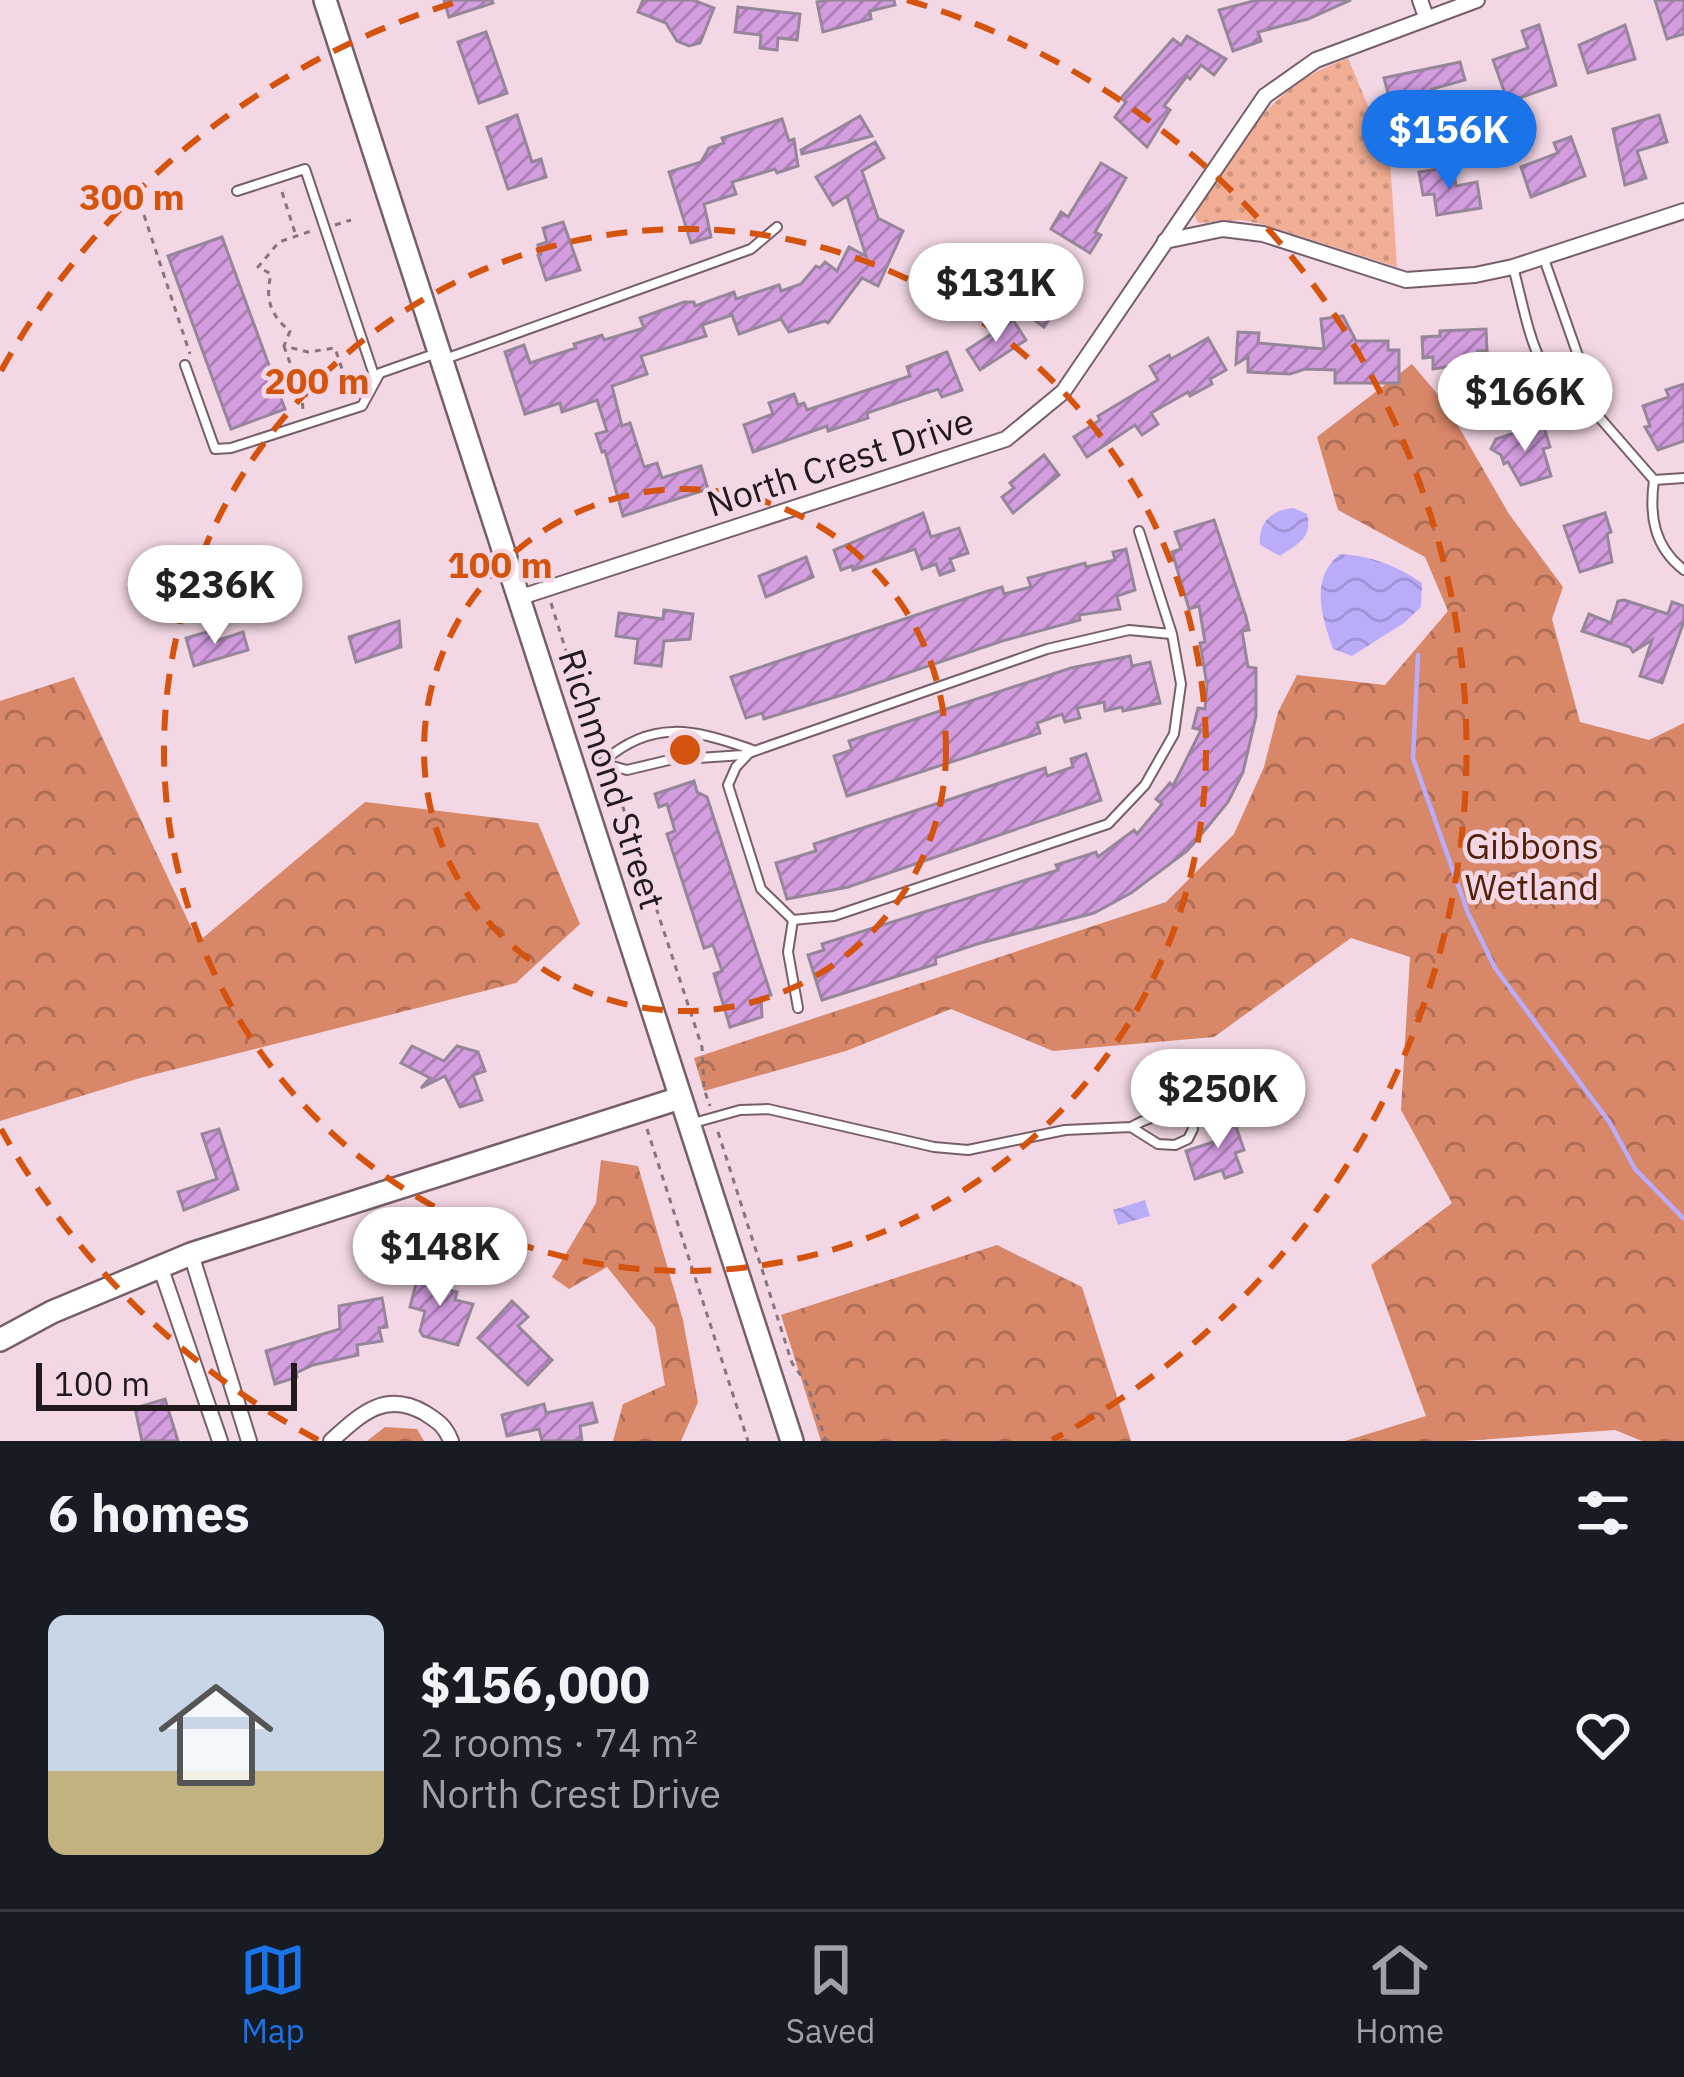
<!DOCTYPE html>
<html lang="en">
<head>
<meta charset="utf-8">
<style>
	body { margin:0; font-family:"IBM Plex Sans",sans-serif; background:#20242c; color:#f1f3f6; height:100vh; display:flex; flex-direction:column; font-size:45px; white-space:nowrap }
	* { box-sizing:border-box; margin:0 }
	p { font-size:39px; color:#9ea1a6 }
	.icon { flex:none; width:66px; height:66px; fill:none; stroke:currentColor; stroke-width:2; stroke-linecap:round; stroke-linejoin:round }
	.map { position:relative; height:1441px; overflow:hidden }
	.drawer { display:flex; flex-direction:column; background:#171b24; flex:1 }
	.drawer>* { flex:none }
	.scale { position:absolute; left:36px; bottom:30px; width:261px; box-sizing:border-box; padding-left:12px; border:6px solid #22191d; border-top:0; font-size:33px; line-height:42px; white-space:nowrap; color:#22191d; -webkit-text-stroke:9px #f3d7e5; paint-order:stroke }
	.price { position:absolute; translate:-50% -102px; padding:0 27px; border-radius:42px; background:#fff; color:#222; font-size:39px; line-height:78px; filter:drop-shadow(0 3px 6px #0008) }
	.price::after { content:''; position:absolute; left:50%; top:72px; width:36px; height:27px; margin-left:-18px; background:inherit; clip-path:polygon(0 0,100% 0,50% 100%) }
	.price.on { background:#1a73e8; color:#fff }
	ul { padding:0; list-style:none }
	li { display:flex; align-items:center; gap:36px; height:300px; padding:0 48px }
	li span { display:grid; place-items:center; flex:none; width:336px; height:240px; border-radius:18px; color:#555 }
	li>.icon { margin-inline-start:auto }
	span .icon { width:144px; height:144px; fill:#fffc; stroke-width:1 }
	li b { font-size:51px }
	h2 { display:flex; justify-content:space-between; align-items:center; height:144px; padding:0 48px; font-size:51px }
	.dock { display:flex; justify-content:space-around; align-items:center; height:168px; border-top:3px solid #363941; background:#171b24; font-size:33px; color:#9ea1a6 }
	.dock a { display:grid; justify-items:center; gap:6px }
	.dock .on { color:#1a73e8 }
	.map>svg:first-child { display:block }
	.grass { fill:url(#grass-dots) }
	.forest { fill:url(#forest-crowns) }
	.water { fill:url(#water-waves) }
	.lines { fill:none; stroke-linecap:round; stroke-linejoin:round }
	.stream { stroke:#bbacfa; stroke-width:4.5 }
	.building { fill:url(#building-hatch); stroke:#96869a; stroke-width:3 }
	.lane-casing { stroke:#765f6a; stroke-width:12 }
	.street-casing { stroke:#765f6a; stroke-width:18 }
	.secondary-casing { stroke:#765f6a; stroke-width:26 }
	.path { stroke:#87757e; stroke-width:3; stroke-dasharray:6 6; stroke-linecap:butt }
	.lane { stroke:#fff; stroke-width:8 }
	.street { stroke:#fff; stroke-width:14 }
	.secondary { stroke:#fff; stroke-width:21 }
	.ring { fill:none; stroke:#d4530e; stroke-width:6; stroke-dasharray:21 15 }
	.labels { text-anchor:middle; stroke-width:9; stroke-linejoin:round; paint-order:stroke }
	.street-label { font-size:36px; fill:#22191d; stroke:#f3d7e5 }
	.park-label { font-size:36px; fill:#521f08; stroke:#f3d7e5 }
	.centre { fill:#d4530e; stroke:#f3d7e5; stroke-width:6 }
	.ring-label { font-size:36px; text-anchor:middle; font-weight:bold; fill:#d4530e; stroke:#f3d7e5; stroke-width:9; stroke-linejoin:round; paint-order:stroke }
</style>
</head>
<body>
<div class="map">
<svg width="1684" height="1441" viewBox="0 0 1684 1441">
	<defs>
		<pattern id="grass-dots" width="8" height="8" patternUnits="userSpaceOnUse" patternTransform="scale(3)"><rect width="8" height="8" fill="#f2ae94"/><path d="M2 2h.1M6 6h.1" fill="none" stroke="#cf957f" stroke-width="1.8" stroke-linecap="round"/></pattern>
		<pattern id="forest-crowns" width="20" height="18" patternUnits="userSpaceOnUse" patternTransform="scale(3)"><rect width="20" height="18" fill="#d88768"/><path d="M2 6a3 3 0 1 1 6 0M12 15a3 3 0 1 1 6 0" fill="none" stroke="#af6e55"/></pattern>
		<pattern id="water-waves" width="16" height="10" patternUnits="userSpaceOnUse" patternTransform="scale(3)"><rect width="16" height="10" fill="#bbacfa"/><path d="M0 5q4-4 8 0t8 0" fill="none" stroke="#a093d6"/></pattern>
		<pattern id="building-hatch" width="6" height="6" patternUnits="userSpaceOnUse" patternTransform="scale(3)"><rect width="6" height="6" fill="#d39de0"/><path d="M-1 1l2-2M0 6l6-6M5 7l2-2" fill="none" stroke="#ab7fb5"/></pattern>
	</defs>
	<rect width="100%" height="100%" fill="#f3d7e5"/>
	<path class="grass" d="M1348,58L1390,159L1397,267L1262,224L1240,220L1198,223L1195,217C1211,174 1260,110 1298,83C1313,72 1331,65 1348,58Z"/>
	<g class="forest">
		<path d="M1412,364L1445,403L1509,514L1563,587L1552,619L1580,722L1649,740L1684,723V1441H1642L1615,1430L1463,1441H1345L1426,1416L1371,1265L1452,1203L1401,1110L1410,957L1351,938L1214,1037L1053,1051L951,1009L846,1051L704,1091L694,1058L1166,902L1234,834L1264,767L1278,712L1297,675L1385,685L1448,611L1425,557L1338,510L1317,437Z"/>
		<path d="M74,677L198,942L365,802L538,823L580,924L516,983L140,1078L0,1121V701Z"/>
		<path d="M601,1160L638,1166L683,1320L698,1402L681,1441H613L623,1404L665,1385L655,1327L607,1267L569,1289L552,1277L596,1203Z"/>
		<path d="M997,1245L1082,1287L1131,1441H821L781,1315Z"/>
		<path d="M385,1427L417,1429L424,1441H367Z"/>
	</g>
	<g class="water">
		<path d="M1293,508L1307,514C1313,538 1298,544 1280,556L1260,545C1258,523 1271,510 1293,508Z"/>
		<path d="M1340,554C1371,556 1396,565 1422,583L1421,607L1404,623L1352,656L1333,649C1322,616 1309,579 1340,554Z"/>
		<path d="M1145,1200L1150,1216L1118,1225L1113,1210Z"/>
	</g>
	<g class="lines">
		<path class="stream" d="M1418,655L1413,758L1468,913L1495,968L1610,1123L1635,1169L1684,1219"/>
	</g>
	<g class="building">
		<path d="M444,0H492L493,3L449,17Z"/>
		<path d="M643,0H693L714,8L700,43L689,46L677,41L666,23L638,12Z"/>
		<path d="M828,0H894L895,5L870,11L871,19L823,32L817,2Z"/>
		<path d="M1257,0H1351L1308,19L1258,32L1261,41L1233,51L1219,10Z"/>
		<path d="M1655,0H1684V34L1667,39Z"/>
		<path d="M738,7L800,14L797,40L778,38L777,50L760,48L761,35L735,32Z"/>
		<path d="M1539,25L1556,85L1508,102L1493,60L1528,48L1522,31Z"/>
		<path d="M1625,25L1635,59L1588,73L1579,45Z"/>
		<path d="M486,32L507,93L479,103L458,42Z"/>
		<path d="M1187,36L1226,59L1214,75L1201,65L1190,79L1187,76L1164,106L1170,110L1147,147L1115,117L1126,102L1121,98L1173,39L1181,45Z"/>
		<path d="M1460,62L1465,80L1432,89L1440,120L1412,127L1405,102L1391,105L1384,78Z"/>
		<path d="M517,115L532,162L541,159L546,177L508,189L487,127Z"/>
		<path d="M1659,115L1667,142L1637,151L1646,178L1625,185L1613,129Z"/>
		<path d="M860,116L872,136L802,154L801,150Z"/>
		<path d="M782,119L789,141L794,139L798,166L777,173L775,169L732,182L736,194L704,204L711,237L691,243L669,172L701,162L709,148L724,143L722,138Z"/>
		<path d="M1571,137L1585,176L1531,197L1521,167L1558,153L1554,143Z"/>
		<path d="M875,142L884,158L862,171L878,218L903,231L878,286L862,278L828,323L825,321L789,332L781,319L739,334L732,315L702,325L706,336L641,356L647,374L612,386L622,426L630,423L644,467L657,463L662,478L701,466L708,489L623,516L605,451L602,452L596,434L607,431L597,400L562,412L560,403L525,414L505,352L524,345L530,363L576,348L574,344L602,335L604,340L644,328L640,318L684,302H694L695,306L734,292L736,299L779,285L781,291L801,284L816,266L820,268L825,262L837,271L849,247L866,256L847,196L833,205L816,177Z"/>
		<path d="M1101,163L1126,178L1095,232L1101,235L1090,253L1051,229L1061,212L1068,217Z"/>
		<path d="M1453,167L1456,186L1477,182L1481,208L1437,215L1434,194L1423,195L1419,172Z"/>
		<path d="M563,222L580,270L546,280L538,255L541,254L538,245L547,242L543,228Z"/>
		<path d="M222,237L285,409L231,429L168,256Z"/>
		<path d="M1023,245L1064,272L1044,303L1055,310L1044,327L989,287L998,274L1003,276Z"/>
		<path d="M1343,316L1356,341H1388V350H1399V383H1335V370L1305,369L1290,374L1248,372V357L1236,364L1238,332L1259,333L1258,343L1324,349L1321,319Z"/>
		<path d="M1013,320L1026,340L980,370L967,350Z"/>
		<path d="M1486,329L1487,351H1478V362L1433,369V357L1423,358L1422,337L1440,336V331Z"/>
		<path d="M1208,338L1226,370L1210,379L1212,384L1190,396L1188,392L1151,413L1158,424L1142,435L1135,425L1087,457L1074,437L1100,420L1098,416L1158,380L1150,366L1169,355L1171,359Z"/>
		<path d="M947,352L962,390L942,397L938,389L867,413L868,418L828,431L827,426L753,452L744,425L773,414L769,403L794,394L798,405L804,403L807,410L910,376L907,367Z"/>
		<path d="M1684,384V441L1658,450L1645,427L1650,426L1643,406L1669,397L1666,390Z"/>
		<path d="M1543,424L1550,447L1543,449L1551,476L1521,485L1508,462L1504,464L1501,455L1491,449L1496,439Z"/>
		<path d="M1044,455L1059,475L1013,513L1002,497L1014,488L1010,483Z"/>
		<path d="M923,513L931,537L959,528L968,553L950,559L954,570L940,575L936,564L922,569L915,549L853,570L852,566L841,570L834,550Z"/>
		<path d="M1605,513L1611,532L1607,534L1612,562L1580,572L1564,526Z"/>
		<path d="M1214,520L1246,617L1249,630L1242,631L1248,667L1256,668V716L1243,772L1228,802L1200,836L1187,851L1131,893L1094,913L977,944L935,958L936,964L822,1000L808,955L824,950L822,944L1058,870L1056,865L1096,852L1098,857L1134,830L1137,834L1162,804L1156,799L1170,783L1173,786L1201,730L1193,728L1198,708L1205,709L1207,685L1200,643L1205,642L1199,606L1189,609L1172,552L1181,549L1175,532Z"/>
		<path d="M1126,549L1135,590L1117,596L1120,609L1079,615L1080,620L1002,641L845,694L764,719L762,713L746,718L731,677L988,591L1002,587L1004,594L1031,587L1028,578L1085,563L1086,567L1115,560L1113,552Z"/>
		<path d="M806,557L813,577L766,597L759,576Z"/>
		<path d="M1624,600L1668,614L1672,602L1684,606V621L1662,683L1640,676L1652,640L1633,652L1630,647L1582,631L1589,614L1611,623L1618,601Z"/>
		<path d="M664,610L693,614L690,639L664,641L661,666L635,663L638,639L616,636L619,613L663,619Z"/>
		<path d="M399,621L401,647L356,662L349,637Z"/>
		<path d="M213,630L216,641L243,632L248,650L194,666L186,638Z"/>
		<path d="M1130,656L1132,666L1150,662L1160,703L1123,711L1122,707L1105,711L1104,702L1077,708L1080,718L1065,722L1062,714L1037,723L1040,733L847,796L834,756L852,750L849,741L1071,668Z"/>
		<path d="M1086,754L1101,800L848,887L787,899L776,863L816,851L814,844L1045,768L1047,776L1073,767L1071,759Z"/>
		<path d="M694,781L697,792L707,797L771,995L761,998L762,1017L730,1027L714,974L722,971L713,945L704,948L667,834L675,831L667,804L659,807L655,794Z"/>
		<path d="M412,1046L444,1061L457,1046L478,1052L485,1071L473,1075L482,1100L460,1107L445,1076L421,1088L430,1078L401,1063Z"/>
		<path d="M1192,1082L1197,1099L1171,1106L1167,1090Z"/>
		<path d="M1232,1115L1244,1150L1235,1153L1242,1172L1225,1178L1222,1170L1195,1179L1186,1151L1216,1141L1209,1122Z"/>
		<path d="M219,1129L238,1189L184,1210L178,1192L217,1179L202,1134Z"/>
		<path d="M420,1268L442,1274L439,1288L457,1292L455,1300L473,1304L458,1345L423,1336L420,1331L425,1311L410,1307Z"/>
		<path d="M382,1298L387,1327L379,1328L382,1341L357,1345L358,1355L313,1365L296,1373L297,1377L275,1384L266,1351L340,1329L339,1306Z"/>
		<path d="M512,1301L528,1317L518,1326L552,1360L528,1385L478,1338Z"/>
		<path d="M165,1399L178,1441H142L135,1408Z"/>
		<path d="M592,1403L597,1422L580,1426L582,1441H542L539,1429L507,1436L502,1415L544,1404L546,1413Z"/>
	</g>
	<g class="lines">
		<defs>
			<g id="lane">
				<path d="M237,191L305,169L375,378"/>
				<path d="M1544,259L1600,418L1654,480C1649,516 1654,547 1684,570"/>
				<path d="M1513,267C1530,330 1533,386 1598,417"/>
				<path d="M445,359L751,249L777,227"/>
				<path d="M185,365L215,449L231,448L362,406L380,373L437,353"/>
				<path d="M1654,480L1684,478"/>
				<path d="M752,750L736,767L728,785L761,889L793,920L834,916L1108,824L1145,785L1174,734L1181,684L1172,634L1139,531"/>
				<path d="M603,762C651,719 694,729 750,749"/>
				<path d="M601,763L627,770L669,760L743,755L1047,649L1129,630L1171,634"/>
				<path d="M793,920L788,952L798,1008"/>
				<path d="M690,1124L740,1110L768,1109L934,1147L968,1150L1065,1130L1131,1127L1158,1144L1175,1145L1188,1139L1193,1129L1192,1118C1172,1108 1149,1117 1131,1127"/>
			</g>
			<g id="street">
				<path d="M1420,0L1426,17"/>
				<path d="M1165,241L1223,229L1263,234L1406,280L1475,275L1513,267L1684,211"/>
				<path d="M518,598L1006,439L1063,392L1265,96L1316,60L1477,0"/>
				<path d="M191,1254L249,1441"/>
				<path d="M160,1266L220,1441"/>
				<path d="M331,1441C361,1414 385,1390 425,1413C439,1422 445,1426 451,1441"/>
			</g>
			<g id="secondary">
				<path d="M325,0L792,1441"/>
				<path d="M0,1340L52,1312L191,1254L680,1098"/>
			</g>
		</defs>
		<use href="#lane" class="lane-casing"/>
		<use href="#street" class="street-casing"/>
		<use href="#secondary" class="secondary-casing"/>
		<g class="path">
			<path d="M282,192L296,236"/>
			<path d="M144,215L190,354"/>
			<path d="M335,225L351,220"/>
			<path d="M284,346L302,397L303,411"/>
			<path d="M302,397L346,381L335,348L308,352L284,346L290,331C270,315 265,299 271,274L258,267L279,242L314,230"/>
			<path d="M551,603L583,705L603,745"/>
			<path d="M615,783L702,1047L704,1089L710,1106"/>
			<path d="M647,1129L748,1441"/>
			<path d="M718,1132L792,1363L807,1384L826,1441"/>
		</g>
		<use href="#lane" class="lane"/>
		<use href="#street" class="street"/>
		<use href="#secondary" class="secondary"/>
	</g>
	<g class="ring">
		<circle cx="685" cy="750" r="261"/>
		<circle cx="685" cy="750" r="521"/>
		<path d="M318 1440A782 782 0 0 1 1 1129M1 371A782 782 0 0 1 463 0M907 0A782 782 0 0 1 1052 1440"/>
	</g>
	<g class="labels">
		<g class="street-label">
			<text transform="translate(840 462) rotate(-18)" y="13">North Crest Drive</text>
			<text transform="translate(612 779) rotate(72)" y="13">Richmond Street</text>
		</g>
		<g class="park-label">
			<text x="1532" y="859">Gibbons<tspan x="1532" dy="41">Wetland</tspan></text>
		</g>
	</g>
	<circle cx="685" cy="750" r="18" class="centre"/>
	<g class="ring-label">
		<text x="132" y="210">300 m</text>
		<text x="317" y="394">200 m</text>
		<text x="500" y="578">100 m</text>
	</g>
</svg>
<div class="scale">100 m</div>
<b class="price on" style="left:1449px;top:192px">$156K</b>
<b class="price" style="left:996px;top:345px">$131K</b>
<b class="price" style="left:1525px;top:454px">$166K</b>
<b class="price" style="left:215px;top:647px">$236K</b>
<b class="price" style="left:1218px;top:1151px">$250K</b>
<b class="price" style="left:440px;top:1309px">$148K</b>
</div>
<section class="drawer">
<h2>6 homes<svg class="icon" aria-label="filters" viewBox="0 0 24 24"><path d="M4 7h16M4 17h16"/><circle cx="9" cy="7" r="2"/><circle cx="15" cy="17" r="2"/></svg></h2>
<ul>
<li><span style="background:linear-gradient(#c9d6e8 65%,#c2b280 0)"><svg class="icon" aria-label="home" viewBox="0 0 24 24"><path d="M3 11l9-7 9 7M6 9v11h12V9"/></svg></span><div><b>$156,000</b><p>2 rooms · 74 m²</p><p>North Crest Drive</p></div><svg class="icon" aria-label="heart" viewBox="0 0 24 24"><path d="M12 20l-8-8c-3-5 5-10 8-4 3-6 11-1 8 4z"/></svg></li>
</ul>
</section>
<nav class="dock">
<a class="on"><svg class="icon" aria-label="map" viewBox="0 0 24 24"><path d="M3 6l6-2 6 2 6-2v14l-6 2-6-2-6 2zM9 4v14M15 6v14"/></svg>Map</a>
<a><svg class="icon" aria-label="saved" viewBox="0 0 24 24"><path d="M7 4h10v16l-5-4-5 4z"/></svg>Saved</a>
<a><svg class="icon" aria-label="home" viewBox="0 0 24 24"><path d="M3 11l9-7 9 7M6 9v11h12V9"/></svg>Home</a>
</nav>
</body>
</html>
